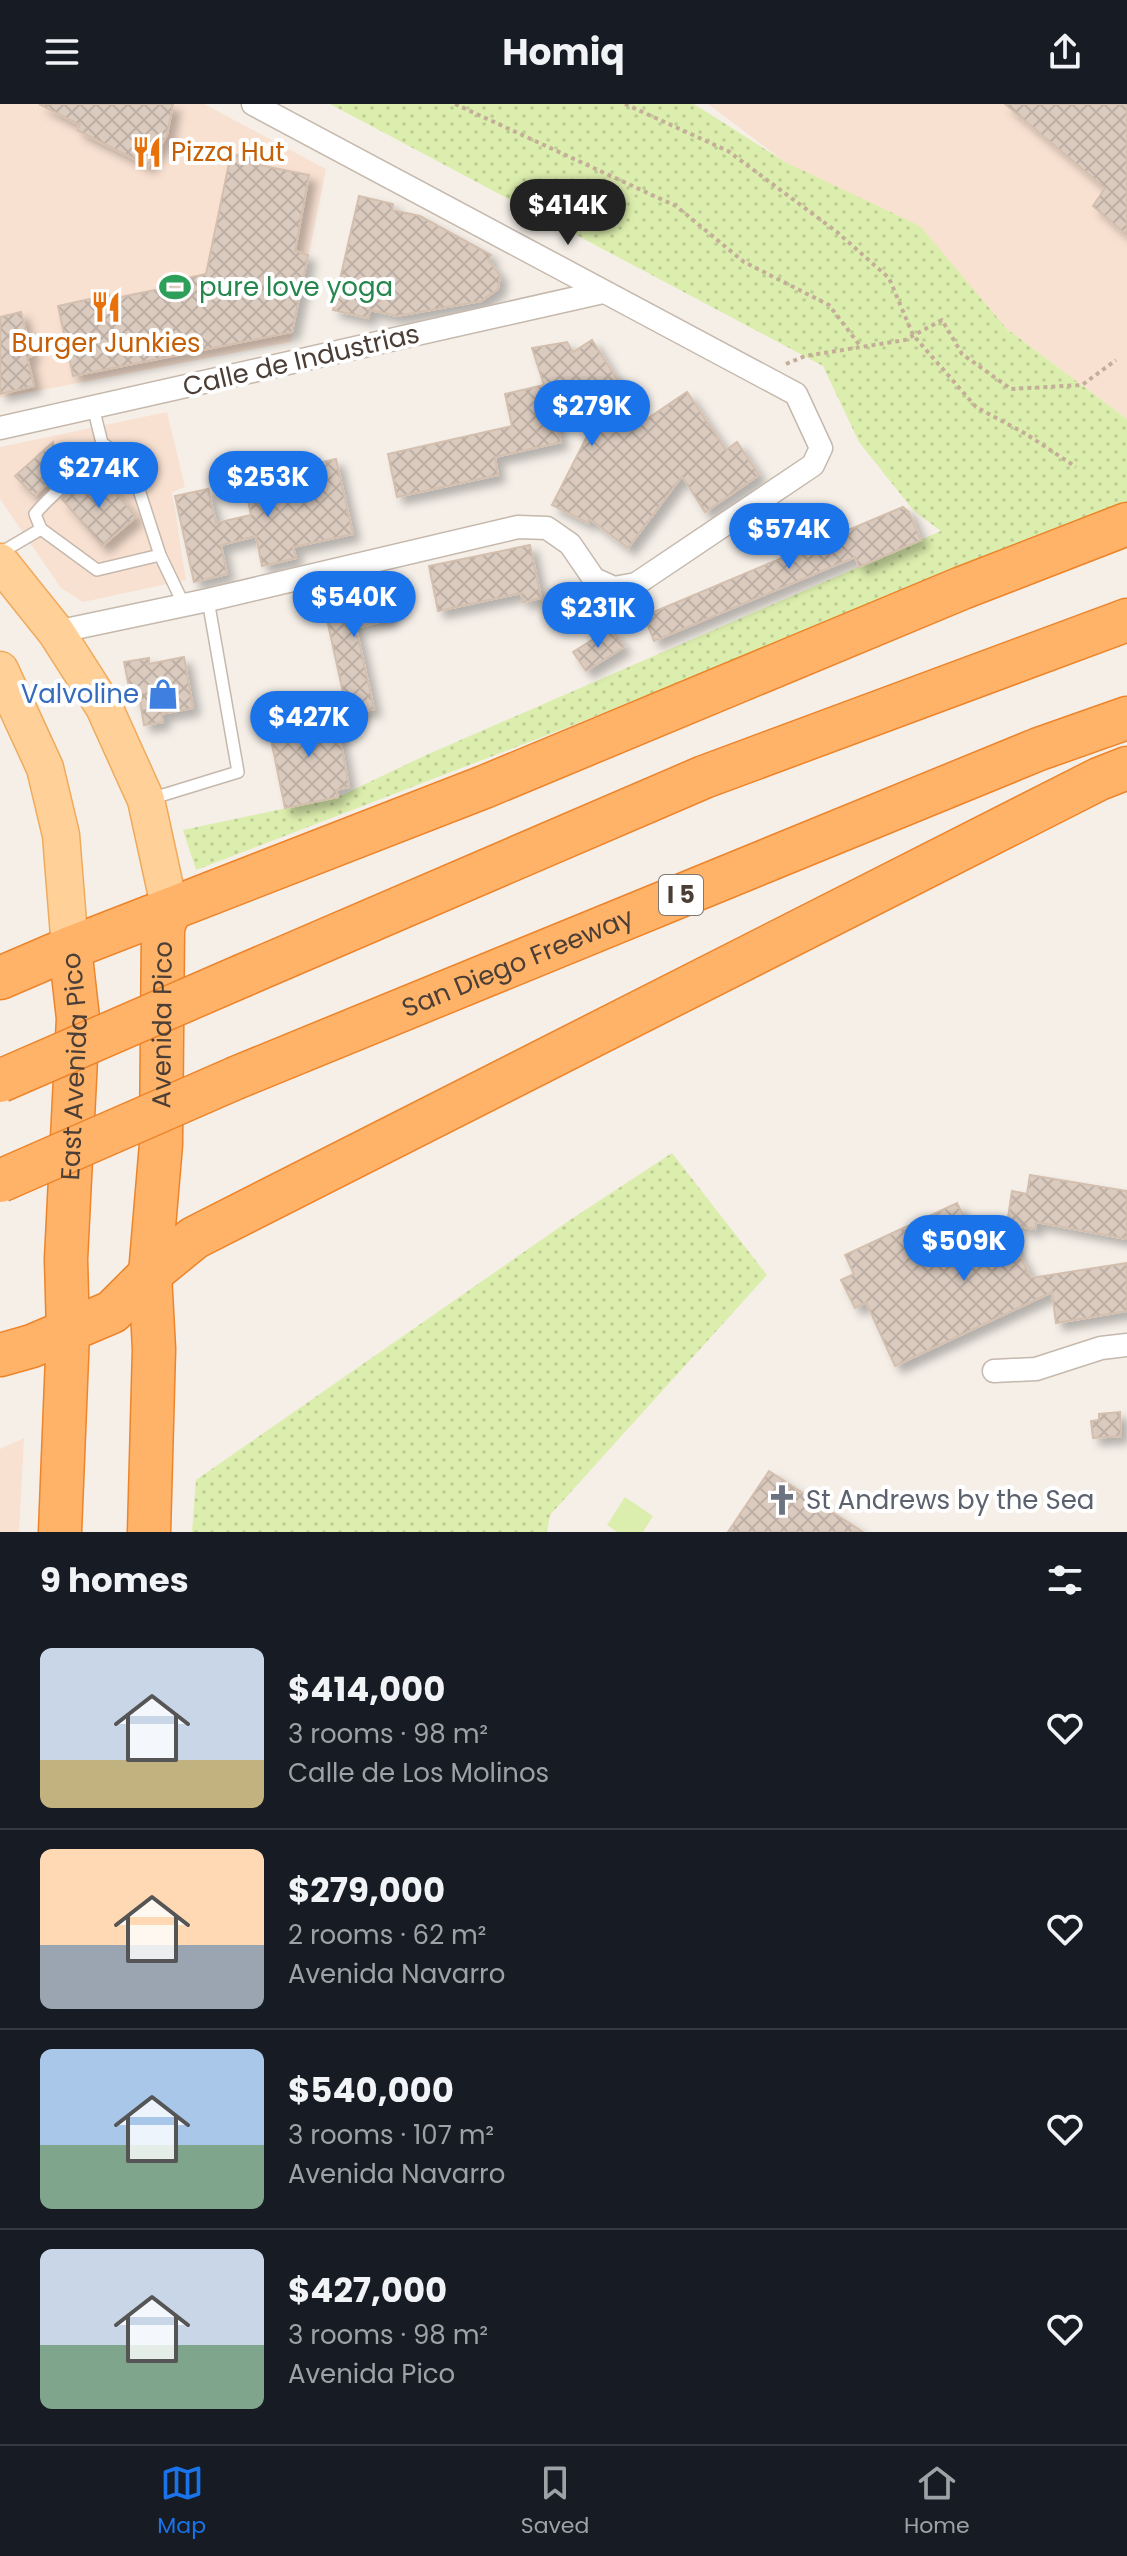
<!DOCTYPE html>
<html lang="en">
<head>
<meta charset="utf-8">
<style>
	body { margin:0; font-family:Poppins,sans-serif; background:#20242c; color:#f1f3f6; height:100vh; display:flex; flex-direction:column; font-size:30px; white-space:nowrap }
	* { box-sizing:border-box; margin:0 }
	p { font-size:26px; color:#9ea1a6 }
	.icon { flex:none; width:44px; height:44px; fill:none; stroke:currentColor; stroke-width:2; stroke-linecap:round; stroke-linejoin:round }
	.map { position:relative; height:1428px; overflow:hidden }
	.sheet { display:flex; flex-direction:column; background:#171b24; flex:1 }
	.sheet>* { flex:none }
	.price { position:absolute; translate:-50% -68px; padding:0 18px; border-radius:28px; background:#1a73e8; color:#fff; font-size:26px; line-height:52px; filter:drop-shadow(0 2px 4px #0008) }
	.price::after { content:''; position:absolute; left:50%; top:48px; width:24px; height:18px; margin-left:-12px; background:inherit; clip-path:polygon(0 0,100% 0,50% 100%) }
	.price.active { background:#222; color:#fff }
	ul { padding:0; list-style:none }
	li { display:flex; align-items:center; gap:24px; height:200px; padding:0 40px }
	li+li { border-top:2px solid #363941 }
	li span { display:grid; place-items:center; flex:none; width:224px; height:160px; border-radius:12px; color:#555 }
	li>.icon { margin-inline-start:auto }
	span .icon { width:96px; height:96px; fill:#fffc; stroke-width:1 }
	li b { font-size:34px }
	h2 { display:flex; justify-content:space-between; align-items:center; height:96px; padding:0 40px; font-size:34px }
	header { display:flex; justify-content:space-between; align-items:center; height:104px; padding:0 40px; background:#171b24; font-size:36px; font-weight:700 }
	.menu { display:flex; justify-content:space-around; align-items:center; height:112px; border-top:2px solid #363941; background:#171b24; font-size:22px; color:#9ea1a6 }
	.menu a { display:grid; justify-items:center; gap:4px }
	.menu .active { color:#1a73e8 }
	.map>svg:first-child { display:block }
	.commercial { fill:#f9e1d1 }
	.grass { fill:url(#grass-dots) }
	.garden { fill:#dceead }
	.building { fill:url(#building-cross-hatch); stroke:#d4bfae; stroke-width:2; filter:url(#shadow) }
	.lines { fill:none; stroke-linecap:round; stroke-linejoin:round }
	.lane-casing { stroke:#c5b8ac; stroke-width:14 }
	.street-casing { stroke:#c5b8ac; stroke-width:25 }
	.primary-casing { stroke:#f0aa5c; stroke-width:39 }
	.highway-casing { stroke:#ed842a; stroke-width:45 }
	.path { stroke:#c5ae99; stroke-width:4; stroke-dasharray:4 4; stroke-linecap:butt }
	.lane { stroke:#fff; stroke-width:11 }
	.street { stroke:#fff; stroke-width:22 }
	.primary { stroke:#ffd097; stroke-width:36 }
	.highway { stroke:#ffb369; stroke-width:42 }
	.highway-bridge-casing { stroke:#ed842a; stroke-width:45; stroke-linecap:butt }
	.highway-bridge { stroke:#ffb369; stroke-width:42 }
	.labels { text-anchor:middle; stroke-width:8; stroke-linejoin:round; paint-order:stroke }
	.shield { fill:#fff; stroke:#807872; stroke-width:2 }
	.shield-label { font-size:24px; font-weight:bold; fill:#4a3e36 }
	.food-label { font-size:26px; fill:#c56008; stroke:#fff; text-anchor:start }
	.leisure-label { font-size:26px; fill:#27864d; stroke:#fff; text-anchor:start }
	.street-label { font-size:26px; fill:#4a3e36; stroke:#fff }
	.shop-label { font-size:26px; fill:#366cbe; stroke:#fff; text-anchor:end }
	.worship-label { font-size:26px; fill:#5b616d; stroke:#fff; text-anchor:start }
</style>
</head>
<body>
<header><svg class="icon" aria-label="menu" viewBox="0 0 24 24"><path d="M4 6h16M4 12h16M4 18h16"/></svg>Homiq<svg class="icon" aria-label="share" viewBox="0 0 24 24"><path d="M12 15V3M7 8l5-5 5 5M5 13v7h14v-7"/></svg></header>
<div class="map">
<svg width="1127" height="1428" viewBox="0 0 1127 1428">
	<defs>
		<pattern id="grass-dots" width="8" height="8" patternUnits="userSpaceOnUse" patternTransform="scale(2)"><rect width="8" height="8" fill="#dceead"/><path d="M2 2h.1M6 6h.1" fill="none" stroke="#becd95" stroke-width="1.8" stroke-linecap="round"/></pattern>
		<pattern id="building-cross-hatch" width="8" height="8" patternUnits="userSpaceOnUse" patternTransform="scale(2)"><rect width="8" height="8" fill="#dbcbbf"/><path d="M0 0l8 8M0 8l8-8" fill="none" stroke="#bdafa5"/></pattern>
		<filter id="shadow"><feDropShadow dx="7" dy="7" stdDeviation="4" flood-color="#0004"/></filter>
	</defs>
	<rect width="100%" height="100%" fill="#f5efe8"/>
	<g class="commercial">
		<path d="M0,0H204L326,65L291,238L0,294Z"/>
		<path d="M708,0H1127V315L785,58Z"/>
		<path d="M167,308L185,383L172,388L186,476L83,498L61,484L0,395V343Z"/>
		<path d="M24,1334L19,1428H0V1345Z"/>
	</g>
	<g class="grass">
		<path d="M330,0H694L785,58L920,122L1007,225L1127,315V399L563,625L196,766L183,726L338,693L424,652L941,427L914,407L859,338L823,262Z"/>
		<path d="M672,1049L767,1171L550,1411L547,1428H192L196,1376L570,1116Z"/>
	</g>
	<path class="garden" d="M625,1393L653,1412L643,1428H617L607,1421Z"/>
	<g class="building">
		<path d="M39,0H173L167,31L148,62L77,26L80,21Z"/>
		<path d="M1005,0H1127V131L1093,102L1105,84Z"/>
		<path d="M231,50L256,54L254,60L309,71L295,147L308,151L292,228L73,272L58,202L109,191L111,195L160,185L159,180L206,170Z"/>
		<path d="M359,92L393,100L392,106L420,112L491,151L488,156L500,171L498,185L481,197L397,212L370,206L368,214L333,206Z"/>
		<path d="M21,208L32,252L27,253L34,282L0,290V213Z"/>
		<path d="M592,236L644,317L687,288L726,346L737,338L759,371L705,408L682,372L628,444L590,415L588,419L552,401L609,289L552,301L561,338L495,353L498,371L397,393L388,350L512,322L505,290L544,281L532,244L567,238L573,248Z"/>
		<path d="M53,338L61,372L50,382L48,379L34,392L15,372Z"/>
		<path d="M336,355L353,430L293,443L296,454L262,462L256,432L221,441L227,470L194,478L175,392L208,385L216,419L251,411L245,382L306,368L305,362Z"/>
		<path d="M105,376L136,413L102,442L62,395L75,382Z"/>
		<path d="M903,403L909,408L921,436L859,463L855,453L654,537L644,512Z"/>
		<path d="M530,441L541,494L523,498L521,489L438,507L429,462Z"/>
		<path d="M382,479L390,515L356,524L374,605L348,611L322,493Z"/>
		<path d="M611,524L624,543L586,567L573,548Z"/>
		<path d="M184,553L193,604L161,610L163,618L144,621L140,597L136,598L133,583H129L124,558L149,554V560Z"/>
		<path d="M335,607L349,683L336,686L338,693L285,704L268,621Z"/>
		<path d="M1030,1071L1127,1087V1135L1036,1118L1035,1125L1007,1120L1012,1087L1027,1090Z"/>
		<path d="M957,1099L966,1117L978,1112L981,1119L1001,1113L1031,1174L1127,1159V1207L1056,1219L1052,1188L895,1262L866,1198L855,1204L841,1176L854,1170L845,1151Z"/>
		<path d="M1120,1308L1121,1332L1093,1334L1091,1317L1099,1316V1310Z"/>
		<path d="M769,1367L863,1428H728Z"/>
	</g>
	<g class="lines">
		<defs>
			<g id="lane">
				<path d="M102,339L130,358L160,451L184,501"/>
				<path d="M41,425L97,466L160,451"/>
				<path d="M0,449L41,425L35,410C56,384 86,368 102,339L93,303"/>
				<path d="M150,695L238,668L208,496"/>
			</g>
			<g id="street">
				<path d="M0,324L603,188"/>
				<path d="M56,528L208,496L518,423L547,424L570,440L594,475L614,484L636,480L813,361L821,344L796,290L253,0"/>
				<path d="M994,1267L1036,1265L1101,1244L1127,1241"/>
			</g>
			<g id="primary">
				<path d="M0,458L56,528L104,603L146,696L170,806"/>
				<path d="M0,566L45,664L61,731L70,844"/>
			</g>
			<g id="highway">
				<path d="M244,871L704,673L1127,516"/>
				<path d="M0,874L70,844L484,683L962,484L1127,420"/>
				<path id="s1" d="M238,973L1039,645L1127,614"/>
				<path d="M0,1251L32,1242L112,1208L150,1170L194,1134C496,983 797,828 1099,675L1127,664"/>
				<path id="s2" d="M60,1428L68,1228L66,1155L78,914L70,844"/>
				<path id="s3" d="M149,1428L154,1245L150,1170L161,1040L163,823L170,806"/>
			</g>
		</defs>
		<use href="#lane" class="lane-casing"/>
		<use href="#street" class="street-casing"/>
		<use href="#primary" class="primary-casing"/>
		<use href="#highway" class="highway-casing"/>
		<g class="path">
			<path d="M455,0L676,102L744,158L829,201L861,243"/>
			<path d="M625,0L728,47L837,128L889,174L913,231L976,303L1026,330L1076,363"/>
			<path d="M786,260L805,252L905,236L942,216L962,250L1011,285L1082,281L1116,256"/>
		</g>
		<use href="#lane" class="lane"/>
		<use href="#street" class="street"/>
		<use href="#primary" class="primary"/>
		<use href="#highway" class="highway"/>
		<defs>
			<g id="highway-bridge">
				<path d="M0,977L244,871"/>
				<path d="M0,1077L238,973"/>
			</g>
		</defs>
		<use href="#highway-bridge" class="highway-bridge-casing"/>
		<use href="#highway-bridge" class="highway-bridge"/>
	</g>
	<defs>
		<symbol id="restaurant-bare" viewBox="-9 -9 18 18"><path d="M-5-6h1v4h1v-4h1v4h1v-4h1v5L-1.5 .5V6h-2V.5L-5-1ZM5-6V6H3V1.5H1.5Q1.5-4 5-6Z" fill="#e8710a" stroke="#fff" stroke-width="2.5" paint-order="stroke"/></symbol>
		<symbol id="stadium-bare" viewBox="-9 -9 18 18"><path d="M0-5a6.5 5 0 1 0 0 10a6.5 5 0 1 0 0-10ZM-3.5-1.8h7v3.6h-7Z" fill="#2e9e5b" stroke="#fff" stroke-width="2.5" paint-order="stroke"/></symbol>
		<symbol id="shop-bare" viewBox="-9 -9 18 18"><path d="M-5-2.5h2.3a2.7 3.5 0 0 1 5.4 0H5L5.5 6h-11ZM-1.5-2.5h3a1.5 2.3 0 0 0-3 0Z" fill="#3f7fe0" stroke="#fff" stroke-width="2.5" paint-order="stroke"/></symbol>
		<symbol id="church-bare" viewBox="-9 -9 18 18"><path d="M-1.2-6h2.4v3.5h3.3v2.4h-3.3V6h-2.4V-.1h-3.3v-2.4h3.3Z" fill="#6b7280" stroke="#fff" stroke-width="2.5" paint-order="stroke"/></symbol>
	</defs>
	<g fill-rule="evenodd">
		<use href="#restaurant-bare" x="125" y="26" width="44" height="44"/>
		<use href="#stadium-bare" x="153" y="161" width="44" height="44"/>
		<use href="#restaurant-bare" x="84" y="181" width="44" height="44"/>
		<use href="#shop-bare" x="141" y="568" width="44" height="44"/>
		<use href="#church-bare" x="760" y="1374" width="44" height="44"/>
	</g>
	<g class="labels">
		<rect class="shield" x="659" y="771" width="44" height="40" rx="6"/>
		<g class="shield-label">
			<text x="681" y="799">I 5</text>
		</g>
		<g class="food-label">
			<text x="171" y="57">Pizza Hut</text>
			<text x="106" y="248" text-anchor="middle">Burger Junkies</text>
		</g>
		<g class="leisure-label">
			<text x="199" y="192">pure love yoga</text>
		</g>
		<g class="street-label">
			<text transform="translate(301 256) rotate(-13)" y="9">Calle de Industrias</text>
			<text dy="9" stroke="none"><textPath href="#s1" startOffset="302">San Diego Freeway</textPath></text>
			<text dy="9" stroke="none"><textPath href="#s3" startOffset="508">Avenida Pico</textPath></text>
			<text dy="9" stroke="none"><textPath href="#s2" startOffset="466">East Avenida Pico</textPath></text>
		</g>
		<g class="shop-label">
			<text x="139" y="599">Valvoline</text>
		</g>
		<g class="worship-label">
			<text x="806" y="1405">St Andrews by the Sea</text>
		</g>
	</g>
</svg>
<b class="price active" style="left:568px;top:143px">$414K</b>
<b class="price" style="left:592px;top:344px">$279K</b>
<b class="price" style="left:99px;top:406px">$274K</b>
<b class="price" style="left:268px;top:415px">$253K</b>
<b class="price" style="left:789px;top:467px">$574K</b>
<b class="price" style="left:354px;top:535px">$540K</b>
<b class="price" style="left:598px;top:546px">$231K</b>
<b class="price" style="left:309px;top:655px">$427K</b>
<b class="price" style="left:964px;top:1179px">$509K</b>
</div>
<section class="sheet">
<h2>9 homes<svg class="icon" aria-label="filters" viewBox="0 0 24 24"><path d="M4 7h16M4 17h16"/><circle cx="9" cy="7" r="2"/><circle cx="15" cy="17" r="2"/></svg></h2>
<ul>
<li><span style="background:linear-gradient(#c9d6e8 70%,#c2b280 0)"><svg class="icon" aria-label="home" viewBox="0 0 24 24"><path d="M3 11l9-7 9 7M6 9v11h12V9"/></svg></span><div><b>$414,000</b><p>3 rooms · 98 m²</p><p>Calle de Los Molinos</p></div><svg class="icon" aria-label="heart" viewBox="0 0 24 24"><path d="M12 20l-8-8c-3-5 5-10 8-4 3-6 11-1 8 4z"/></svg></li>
<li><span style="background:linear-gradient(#ffd9b3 60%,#9aa5b1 0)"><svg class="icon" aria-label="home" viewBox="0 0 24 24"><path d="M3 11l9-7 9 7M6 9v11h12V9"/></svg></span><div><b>$279,000</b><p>2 rooms · 62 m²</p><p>Avenida Navarro</p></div><svg class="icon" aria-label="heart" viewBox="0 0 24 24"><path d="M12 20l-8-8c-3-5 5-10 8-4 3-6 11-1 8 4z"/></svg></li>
<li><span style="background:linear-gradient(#a9c7e8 60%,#7fa58c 0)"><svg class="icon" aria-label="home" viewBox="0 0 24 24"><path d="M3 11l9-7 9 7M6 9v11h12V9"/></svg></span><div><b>$540,000</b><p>3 rooms · 107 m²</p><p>Avenida Navarro</p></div><svg class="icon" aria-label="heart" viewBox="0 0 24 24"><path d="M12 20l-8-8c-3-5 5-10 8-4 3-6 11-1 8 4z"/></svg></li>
<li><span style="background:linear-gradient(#c9d6e8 60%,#7fa58c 0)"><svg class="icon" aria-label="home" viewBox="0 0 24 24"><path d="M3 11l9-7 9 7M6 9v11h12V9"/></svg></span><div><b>$427,000</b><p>3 rooms · 98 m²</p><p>Avenida Pico</p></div><svg class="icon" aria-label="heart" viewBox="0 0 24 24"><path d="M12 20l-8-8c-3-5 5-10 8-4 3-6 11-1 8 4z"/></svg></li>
</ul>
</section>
<nav class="menu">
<a class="active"><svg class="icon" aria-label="map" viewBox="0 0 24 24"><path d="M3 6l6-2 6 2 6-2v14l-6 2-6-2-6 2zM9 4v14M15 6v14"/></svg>Map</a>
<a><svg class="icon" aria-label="saved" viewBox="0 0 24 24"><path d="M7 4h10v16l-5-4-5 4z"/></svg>Saved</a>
<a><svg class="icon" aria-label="home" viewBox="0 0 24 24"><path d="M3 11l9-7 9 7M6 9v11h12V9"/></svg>Home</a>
</nav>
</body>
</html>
